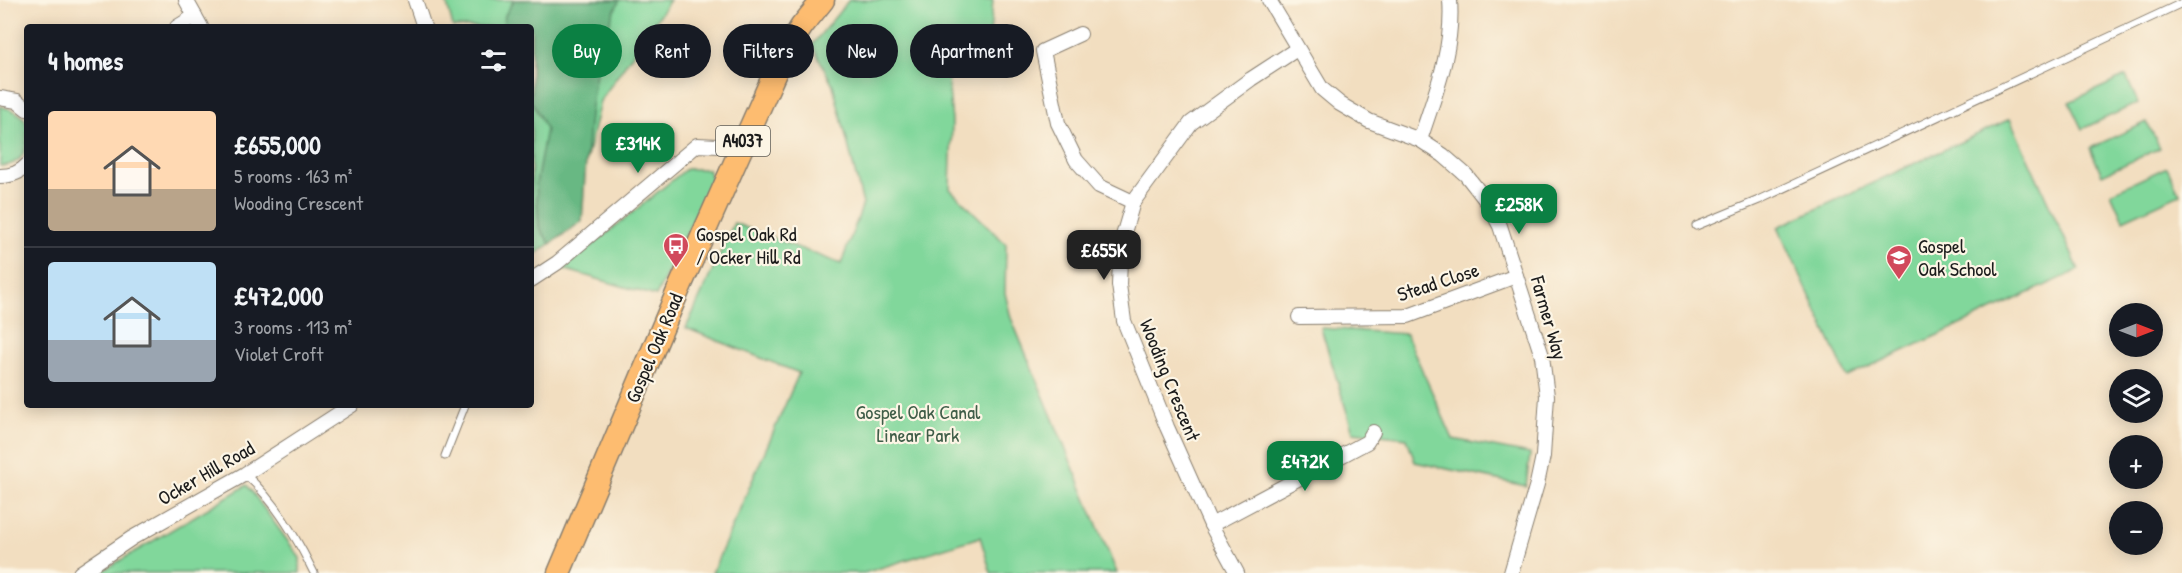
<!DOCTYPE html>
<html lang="en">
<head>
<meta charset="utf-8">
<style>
	body { margin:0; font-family:"Patrick Hand",sans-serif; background:#242831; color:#f1f3f6; height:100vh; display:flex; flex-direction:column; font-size:22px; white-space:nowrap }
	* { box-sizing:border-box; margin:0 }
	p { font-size:20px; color:#9ea1a6 }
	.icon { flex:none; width:33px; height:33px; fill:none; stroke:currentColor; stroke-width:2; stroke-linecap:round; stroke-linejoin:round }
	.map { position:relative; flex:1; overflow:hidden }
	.side { position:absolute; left:24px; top:24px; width:510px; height:384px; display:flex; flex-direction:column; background:#171b24; border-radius:6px; box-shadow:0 3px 15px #0003 }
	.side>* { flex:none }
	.top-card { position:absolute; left:552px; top:24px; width:570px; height:54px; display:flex; gap:12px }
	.needle { width:39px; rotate:90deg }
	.fabs { position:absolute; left:2109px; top:303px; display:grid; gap:12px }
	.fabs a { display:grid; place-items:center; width:54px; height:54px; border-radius:50%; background:#171b24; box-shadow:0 3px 15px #0003; font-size:30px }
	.price { position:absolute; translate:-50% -51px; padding:0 14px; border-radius:12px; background:#0b8043; color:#fff; font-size:20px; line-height:39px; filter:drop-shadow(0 2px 3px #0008) }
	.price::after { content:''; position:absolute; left:50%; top:36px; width:18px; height:14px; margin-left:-9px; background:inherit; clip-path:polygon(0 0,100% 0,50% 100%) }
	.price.on { background:#222; color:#fff }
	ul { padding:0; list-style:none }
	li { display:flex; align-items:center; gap:18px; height:150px; padding:0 24px }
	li+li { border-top:2px solid #363941 }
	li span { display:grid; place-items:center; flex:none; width:168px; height:120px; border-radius:6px; color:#555 }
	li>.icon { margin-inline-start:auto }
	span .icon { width:72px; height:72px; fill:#fffc; stroke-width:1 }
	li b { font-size:26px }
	h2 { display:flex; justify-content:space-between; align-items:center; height:72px; padding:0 24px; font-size:26px }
	.pill { padding:0 21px; border-radius:27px; background:#171b24; box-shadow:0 3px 15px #0003; font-size:21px; line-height:54px }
	.pill.on { background:#0b8043; color:#fff }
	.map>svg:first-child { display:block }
	.green { fill:#81d79b; stroke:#4e7a5c; stroke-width:1.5 }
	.forest { fill:#68b883; stroke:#426a50; stroke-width:1.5 }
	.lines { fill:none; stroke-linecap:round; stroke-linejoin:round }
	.lane-casing { stroke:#877d6e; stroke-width:9 }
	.street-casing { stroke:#877d6e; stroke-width:16 }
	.primary-casing { stroke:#877d6e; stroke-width:25 }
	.lane { stroke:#fff; stroke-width:7 }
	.street { stroke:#fff; stroke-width:14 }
	.primary { stroke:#fdbc70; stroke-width:22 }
	.labels { text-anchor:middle; stroke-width:4.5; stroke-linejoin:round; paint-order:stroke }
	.shield { fill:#fcf5e5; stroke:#5f5d58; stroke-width:1.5 }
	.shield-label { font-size:18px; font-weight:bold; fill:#1c1c1c }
	.poi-label { font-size:20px; fill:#1c1c1c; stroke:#fcf5e5; text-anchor:start }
	.street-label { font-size:20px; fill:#1c1c1c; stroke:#fcf5e5 }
	.park-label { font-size:20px; fill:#3f5d48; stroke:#fcf5e5 }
</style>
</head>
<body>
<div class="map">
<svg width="2182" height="573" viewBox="0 0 2182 573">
	<rect width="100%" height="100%" fill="#fcf5e5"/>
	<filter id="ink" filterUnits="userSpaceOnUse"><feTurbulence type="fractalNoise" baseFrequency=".0167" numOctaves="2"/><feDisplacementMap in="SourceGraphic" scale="12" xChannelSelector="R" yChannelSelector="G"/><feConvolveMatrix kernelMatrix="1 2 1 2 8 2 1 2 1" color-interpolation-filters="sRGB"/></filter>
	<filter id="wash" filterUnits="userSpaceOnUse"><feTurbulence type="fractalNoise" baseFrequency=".008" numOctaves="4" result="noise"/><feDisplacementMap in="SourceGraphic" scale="24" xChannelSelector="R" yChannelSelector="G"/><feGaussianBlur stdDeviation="1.35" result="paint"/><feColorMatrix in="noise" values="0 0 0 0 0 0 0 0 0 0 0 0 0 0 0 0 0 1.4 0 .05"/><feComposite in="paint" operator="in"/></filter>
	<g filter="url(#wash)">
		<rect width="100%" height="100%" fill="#f2dec0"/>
		<g class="green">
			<path d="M446,0H670L600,101L575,209L566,233L531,257V27H453Z"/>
			<path d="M849,0H993L988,55L946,59L952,121L950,189L1006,244L1005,293L1011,318L1117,573H991L980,537L864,573H712L799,373L686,328L734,223L841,264L863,204L833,85L812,45Z"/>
			<path d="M2126,76L2138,103L2082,129L2069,102Z"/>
			<path d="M0,106C9,109 19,111 25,120C28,124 27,129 27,134C27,153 21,165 0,166Z"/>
			<path d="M2010,119L2079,270L1847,377L1778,227Z"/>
			<path d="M2147,122L2160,148L2102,175L2090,148Z"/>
			<path d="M2167,167L2180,194L2123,220L2111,193Z"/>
			<path d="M686,169H708L712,181L656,296L563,269Z"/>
			<path d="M1321,328L1406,334L1453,439L1530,454L1526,486L1415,462L1407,438L1353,432Z"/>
			<path d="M247,485L300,558V573H99Z"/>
		</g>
		<path class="forest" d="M514,0H620C588,56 587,157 582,221L550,244L539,227L536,184L546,129L531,100V27H503L505,15Z"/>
	</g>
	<g filter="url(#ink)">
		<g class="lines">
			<defs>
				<g id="lane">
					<path d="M1696,226L1759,200L2182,3"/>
					<path d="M445,456L465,405"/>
					<path d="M245,474C274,500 297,538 314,573"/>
				</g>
				<g id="street">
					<path d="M186,0L201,27"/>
					<path d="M415,0L424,27"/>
					<path d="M1269,0L1322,89L1340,104L1369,121L1420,140L1443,155L1466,175L1488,203L1500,226L1542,356L1547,396L1543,456L1537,484L1511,573"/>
					<path d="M177,27L195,16"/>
					<path d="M1080,34L1043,51L1058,123L1076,160L1099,186L1133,202"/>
					<path d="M0,98L17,101L27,109"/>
					<path d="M1420,140C1435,94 1454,49 1450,0"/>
					<path d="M0,176C10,176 20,173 27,165"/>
					<path d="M531,280L557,263L697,145L740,147"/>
					<path d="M1299,317L1408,316L1516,276"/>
					<path d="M1211,525L1367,442L1373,432"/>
					<path d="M80,573L132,538L245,474L352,405"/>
					<path d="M1237,573L1211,525L1167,427L1124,321L1119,285L1120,260L1123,236L1133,202L1191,123L1251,79L1297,49"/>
				</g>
				<path id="primary" d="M559,573L678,291L781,59L802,26L823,0"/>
			</defs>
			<use href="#lane" class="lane-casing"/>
			<use href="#street" class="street-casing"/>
			<use href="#primary" class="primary-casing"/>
			<use href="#lane" class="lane"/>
			<use href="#street" class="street"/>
			<use href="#primary" class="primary"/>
		</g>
	</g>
	<defs>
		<symbol id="bus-pin" viewBox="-11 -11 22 30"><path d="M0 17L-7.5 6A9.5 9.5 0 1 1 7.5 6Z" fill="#d1495b" stroke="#fcf5e5"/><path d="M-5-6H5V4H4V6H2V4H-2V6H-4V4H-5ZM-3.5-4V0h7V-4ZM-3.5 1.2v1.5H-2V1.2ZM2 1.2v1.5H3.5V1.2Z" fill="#fff"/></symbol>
		<symbol id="school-pin" viewBox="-11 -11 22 30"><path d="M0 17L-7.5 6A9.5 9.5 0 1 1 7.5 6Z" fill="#d1495b" stroke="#fcf5e5"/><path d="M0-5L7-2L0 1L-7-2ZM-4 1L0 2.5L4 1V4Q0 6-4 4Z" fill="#fff"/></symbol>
	</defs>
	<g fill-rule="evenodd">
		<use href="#bus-pin" x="661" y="231" width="30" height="40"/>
		<use href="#school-pin" x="1884" y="243" width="30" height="40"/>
	</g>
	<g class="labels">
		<rect class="shield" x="716" y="126" width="54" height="30" rx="4.5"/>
		<g class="shield-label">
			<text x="743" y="147">A4037</text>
		</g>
		<g class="poi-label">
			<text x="696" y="241">Gospel Oak Rd<tspan x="696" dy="23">/ Ocker Hill Rd</tspan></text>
			<text x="1918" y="253">Gospel<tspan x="1918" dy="23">Oak School</tspan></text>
		</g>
		<g class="street-label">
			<text transform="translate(1438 282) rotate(-18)" y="7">Stead Close</text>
			<text transform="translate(1549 318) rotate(74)" y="7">Farmer Way</text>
			<text transform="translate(654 348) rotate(-67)" y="7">Gospel Oak Road</text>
			<text transform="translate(1170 380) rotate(68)" y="7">Wooding Crescent</text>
			<text transform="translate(206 473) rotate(-30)" y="7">Ocker Hill Road</text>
		</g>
		<g class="park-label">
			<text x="918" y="419">Gospel Oak Canal<tspan x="918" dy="23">Linear Park</tspan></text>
		</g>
	</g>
</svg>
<div class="fabs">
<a><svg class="needle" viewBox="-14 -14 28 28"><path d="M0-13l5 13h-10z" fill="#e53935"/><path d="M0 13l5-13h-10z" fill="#9ea1a6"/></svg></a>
<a><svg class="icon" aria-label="layers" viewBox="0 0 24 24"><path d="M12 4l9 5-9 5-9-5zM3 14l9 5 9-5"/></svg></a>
<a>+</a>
<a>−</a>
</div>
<b class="price" style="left:638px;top:174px">£314K</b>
<b class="price" style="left:1519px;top:235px">£258K</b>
<b class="price on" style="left:1104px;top:281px">£655K</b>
<b class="price" style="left:1305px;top:492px">£472K</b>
<div class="top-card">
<a class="pill on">Buy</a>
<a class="pill">Rent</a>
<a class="pill">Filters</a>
<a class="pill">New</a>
<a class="pill">Apartment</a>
</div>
<section class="side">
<h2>4 homes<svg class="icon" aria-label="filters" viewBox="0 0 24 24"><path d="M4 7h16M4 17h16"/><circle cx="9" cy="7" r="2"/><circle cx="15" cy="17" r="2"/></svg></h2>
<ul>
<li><span style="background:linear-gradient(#ffd9b3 65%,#b9a48a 0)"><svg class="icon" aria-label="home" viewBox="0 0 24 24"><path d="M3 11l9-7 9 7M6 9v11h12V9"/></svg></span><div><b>£655,000</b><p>5 rooms · 163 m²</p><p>Wooding Crescent</p></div></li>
<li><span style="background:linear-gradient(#bfe0f5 65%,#9aa5b1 0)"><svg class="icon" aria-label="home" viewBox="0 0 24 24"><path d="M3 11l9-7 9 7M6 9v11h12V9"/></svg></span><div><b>£472,000</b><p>3 rooms · 113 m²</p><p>Violet Croft</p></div></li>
</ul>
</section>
</div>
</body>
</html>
